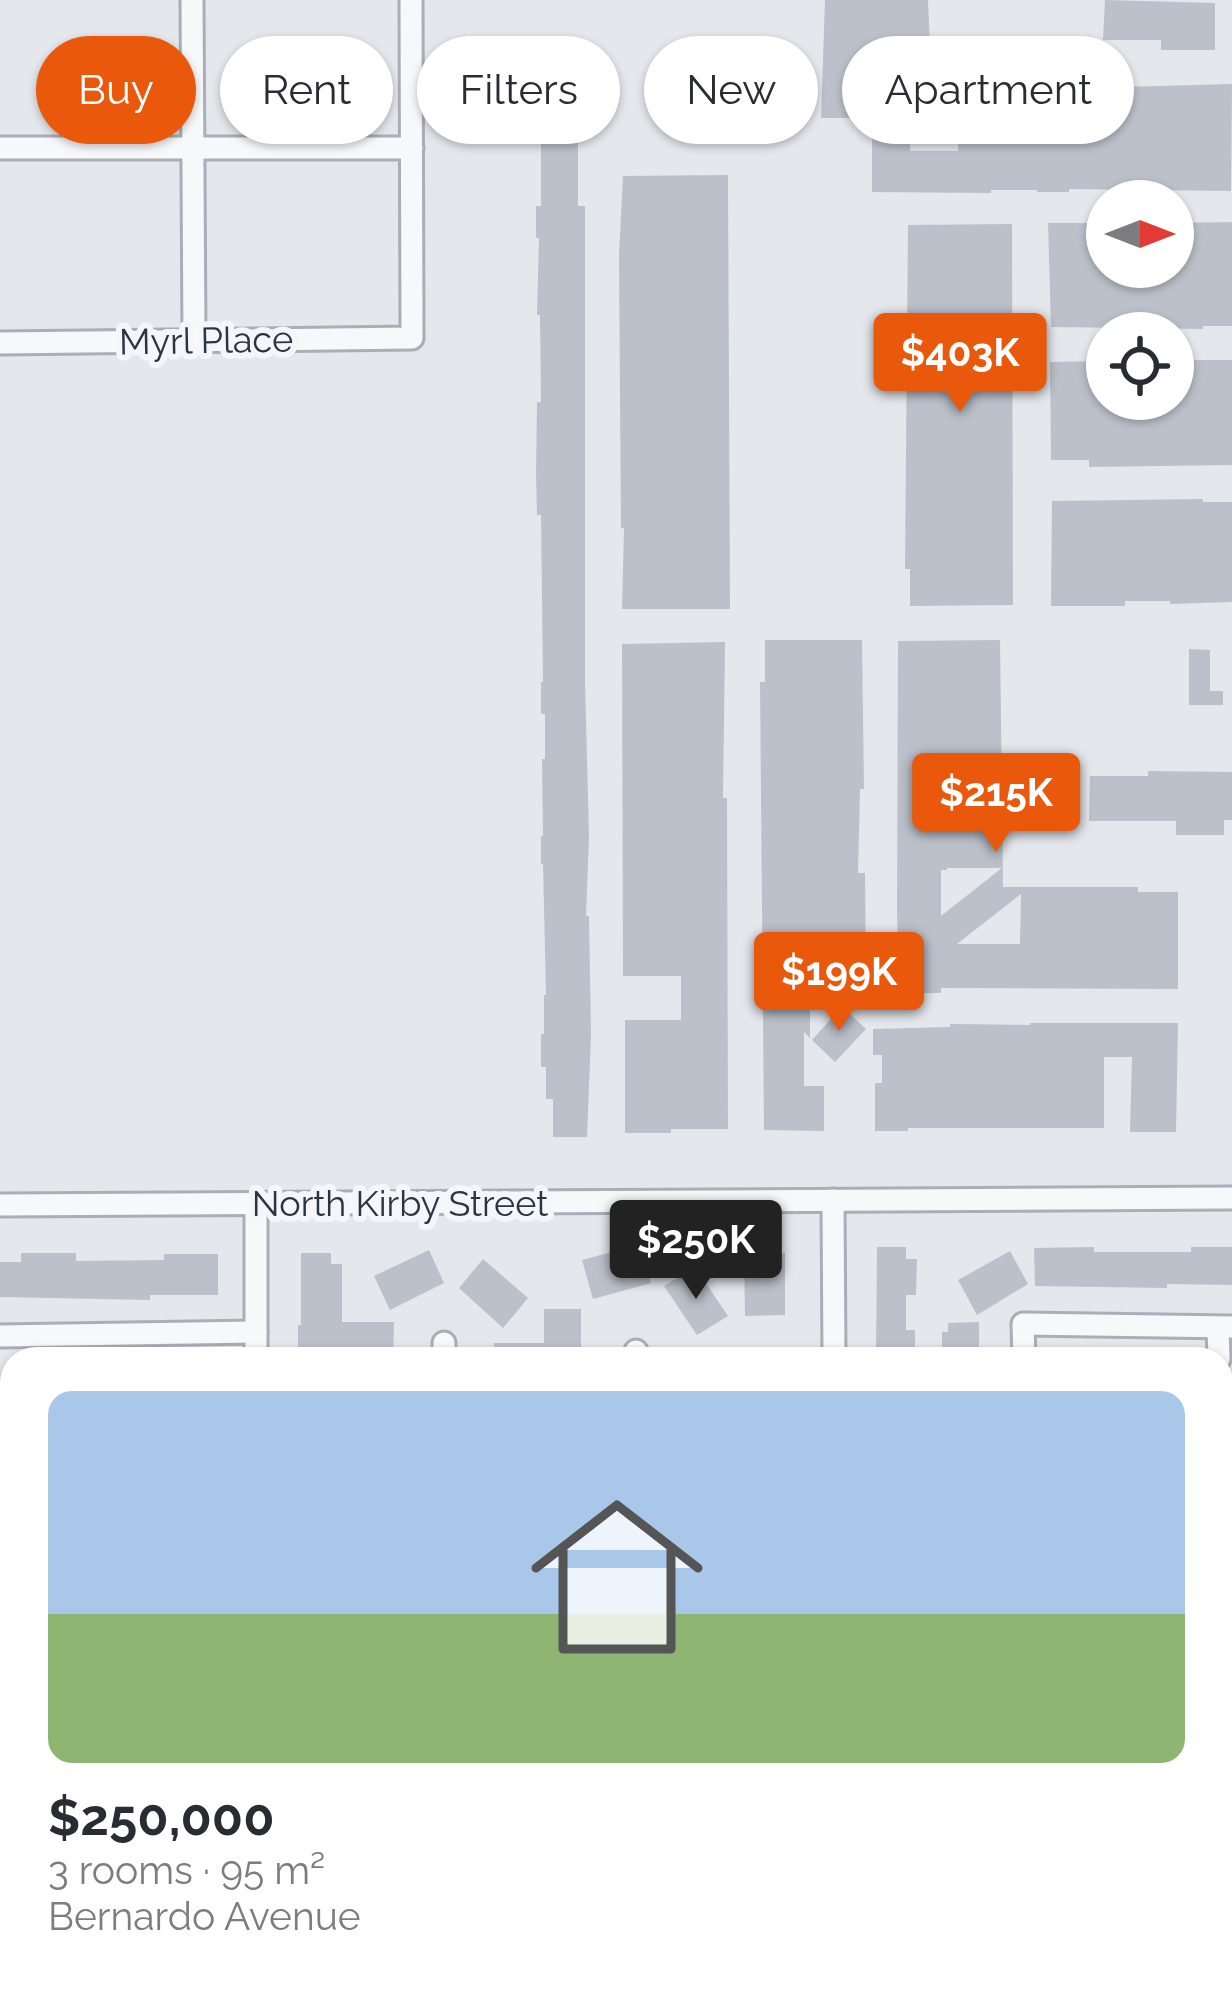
<!DOCTYPE html>
<html lang="en">
<head>
<meta charset="utf-8">
<style>
	body { margin:0; font-family:Raleway,sans-serif; background:#f2f2f3; color:#2b2b33; height:100vh; display:flex; flex-direction:column; font-size:45px; white-space:nowrap }
	* { box-sizing:border-box; margin:0 }
	p { font-size:39px; color:#7c7c81 }
	.icon { flex:none; width:66px; height:66px; fill:none; stroke:currentColor; stroke-width:2; stroke-linecap:round; stroke-linejoin:round }
	.map { position:relative; flex:1; overflow:hidden }
	.side { position:absolute; left:0px; top:1347px; width:1233px; height:663px; display:flex; flex-direction:column; background:#fff; border-radius:36px 36px 0 0; box-shadow:0 3px 9px #0004 }
	.side>* { flex:none }
	.hud { position:absolute; left:36px; top:36px; width:1161px; height:108px; display:flex; gap:24px }
	.needle { width:78px; rotate:90deg }
	.buttons { position:absolute; left:1086px; top:180px; display:grid; gap:24px }
	.buttons a { display:grid; place-items:center; width:108px; height:108px; border-radius:50%; background:#fff; box-shadow:0 3px 9px #0004; font-size:60px }
	.price { position:absolute; translate:-50% -102px; padding:0 27px; border-radius:12px; background:#ea580c; color:#fff; font-size:39px; line-height:78px; filter:drop-shadow(0 3px 6px #0008) }
	.price::after { content:''; position:absolute; left:50%; top:72px; width:36px; height:27px; margin-left:-18px; background:inherit; clip-path:polygon(0 0,100% 0,50% 100%) }
	.price.selected { background:#222; color:#fff }
	ul { padding:0; list-style:none }
	li { display:grid; align-content:center; gap:24px; height:636px; padding:0 48px }
	li span { display:grid; place-items:center; height:372px; border-radius:24px; color:#555 }
	li>.icon { margin-inline-start:auto }
	span .icon { width:216px; height:216px; fill:#fffc; stroke-width:1 }
	li b { font-size:51px }
	.tag { padding:0 42px; border-radius:54px; background:#fff; box-shadow:0 3px 9px #0004; font-size:42px; line-height:108px }
	.tag.selected { background:#ea580c; color:#fff }
	.map>svg:first-child { display:block }
	.building { fill:#bbc0ca; fill-rule:evenodd }
	.lines { fill:none; stroke-linecap:round; stroke-linejoin:round }
	.minor-casing { stroke:#a9aeb7; stroke-width:27 }
	.minor { stroke:#f7f8fa; stroke-width:21 }
	.labels { text-anchor:middle; stroke-width:12; stroke-linejoin:round; paint-order:stroke }
	.street-label { font-size:36px; fill:#2b3445; stroke:#f4f6f9 }
</style>
</head>
<body>
<div class="map">
<svg width="1232" height="2008" viewBox="0 0 1232 2008">
	<rect width="100%" height="100%" fill="#e4e7ec"/>
	<g class="building">
		<path d="M825,0H928L932,90H1001V82L1045,81L1123,83V87L1232,84L1231,191L1069,189V192H1037V190H991V193L872,192V118H821ZM910,117H958V151H910Z"/>
		<path d="M1105,0L1215,3V50H1161V40H1103Z"/>
		<path d="M541,135H578V206H585V682L589,836L586,916H589L591,1034L587,1137H553V1099H546V1067H541V1034H544V995H546L543,864H541V836H543L542,759H545V714H541V682H543L541,515H537L536,475L537,402H541L540,315H537L539,238H536V206H541Z"/>
		<path d="M728,175L730,609H622L624,528H621L619,255L623,176Z"/>
		<path d="M1232,222V326H1203V329L1051,327L1048,223H1107V267H1173V223Z"/>
		<path d="M1012,224L1013,605L910,606V569H905L908,225Z"/>
		<path d="M1173,360H1232V465L1089,467V460H1051L1050,362L1107,361V399H1173Z"/>
		<path d="M1203,499V502H1232V602L1170,604V601H1125V606H1051L1052,501Z"/>
		<path d="M765,640H862L864,789H860L858,873H865L866,978H810V1038L804,1032V1086H824V1131L764,1130L760,682H765Z"/>
		<path d="M1000,640L1003,887H1138V892H1178V989L941,988V993H908V953H898L897,910L898,641ZM947,868H1002L941,916V870H947ZM1021,894L1020,944H957Z"/>
		<path d="M725,642L723,798H727L728,1129H671V1133H625V1020H681V976H623L622,644Z"/>
		<path d="M1189,649L1210,650V691H1223V705H1189Z"/>
		<path d="M1148,771L1232,772V820H1224V835H1176V821H1089L1090,776H1148Z"/>
		<path d="M842,1007L866,1029L835,1062L812,1040Z"/>
		<path d="M1030,1023H1178L1176,1132H1130L1132,1057H1104V1128H908V1131H875V1083H882V1055H873V1029L950,1027V1024L1030,1025Z"/>
		<path d="M641,1244L651,1283L593,1299L582,1260Z"/>
		<path d="M877,1247H906V1259H917L916,1295H906V1330H915V1359H876Z"/>
		<path d="M1094,1247V1252H1191V1247H1232V1285L1167,1284V1288L1035,1286L1034,1248Z"/>
		<path d="M429,1250L444,1283L390,1310L374,1276Z"/>
		<path d="M1010,1251L1028,1284L977,1315L958,1280Z"/>
		<path d="M21,1253H76V1261L164,1260V1254H218V1295H150V1300L0,1297V1262H21Z"/>
		<path d="M301,1253H331V1264H342V1322H394L393,1359H298V1325H301Z"/>
		<path d="M785,1253V1315L745,1316L744,1254Z"/>
		<path d="M483,1259L528,1298L503,1328L459,1288Z"/>
		<path d="M688,1271L693,1280L701,1276L728,1316L697,1335L664,1286Z"/>
		<path d="M544,1309H581V1359H494V1343H544Z"/>
		<path d="M979,1322V1359H942V1332H948V1323Z"/>
	</g>
	<g class="lines">
		<defs>
			<g id="minor">
				<path d="M192,0L194,340"/>
				<path d="M0,148H412"/>
				<path d="M0,343L412,338L411,0"/>
				<path d="M833,1200L834,1359"/>
				<path d="M256,1203V1359"/>
				<path d="M0,1205L1232,1198"/>
				<path d="M1218,1328L1219,1359"/>
				<path d="M0,1336L256,1332"/>
				<path d="M444,1343V1359"/>
				<path d="M636,1351V1359"/>
				<path d="M1024,1359L1023,1324L1232,1327"/>
				<path d="M1221,1767H1232"/>
				<path d="M0,1810H12"/>
				<path d="M1221,1959H1232"/>
				<path d="M252,1998V2008"/>
				<path d="M424,1998L443,2008"/>
				<path d="M642,1998V2008"/>
				<path d="M838,1998V2008"/>
				<path d="M0,1999L53,1998"/>
				<path d="M1024,2008L1025,1998"/>
			</g>
		</defs>
		<use href="#minor" class="minor-casing"/>
		<use href="#minor" class="minor"/>
	</g>
	<g class="labels">
		<g class="street-label">
			<text transform="translate(206 340) rotate(-1)" y="13">Myrl Place</text>
			<text x="400" y="1216">North Kirby Street</text>
		</g>
	</g>
</svg>
<div class="buttons">
<a><svg class="needle" viewBox="-14 -14 28 28"><path d="M0-13l5 13h-10z" fill="#e53935"/><path d="M0 13l5-13h-10z" fill="#7c7c81"/></svg></a>
<a><svg class="icon" aria-label="locate" viewBox="0 0 24 24"><circle cx="12" cy="12" r="6"/><path d="M12 2v4M12 18v4M2 12h4M18 12h4"/></svg></a>
</div>
<b class="price" style="left:960px;top:415px">$403K</b>
<b class="price" style="left:996px;top:855px">$215K</b>
<b class="price" style="left:839px;top:1034px">$199K</b>
<b class="price selected" style="left:696px;top:1302px">$250K</b>
<div class="hud">
<a class="tag selected">Buy</a>
<a class="tag">Rent</a>
<a class="tag">Filters</a>
<a class="tag">New</a>
<a class="tag">Apartment</a>
</div>
<section class="side">
<ul>
<li><span style="background:linear-gradient(#a9c7e8 60%,#8fb573 0)"><svg class="icon" aria-label="home" viewBox="0 0 24 24"><path d="M3 11l9-7 9 7M6 9v11h12V9"/></svg></span><div><b>$250,000</b><p>3 rooms · 95 m²</p><p>Bernardo Avenue</p></div></li>
</ul>
</section>
</div>
</body>
</html>
